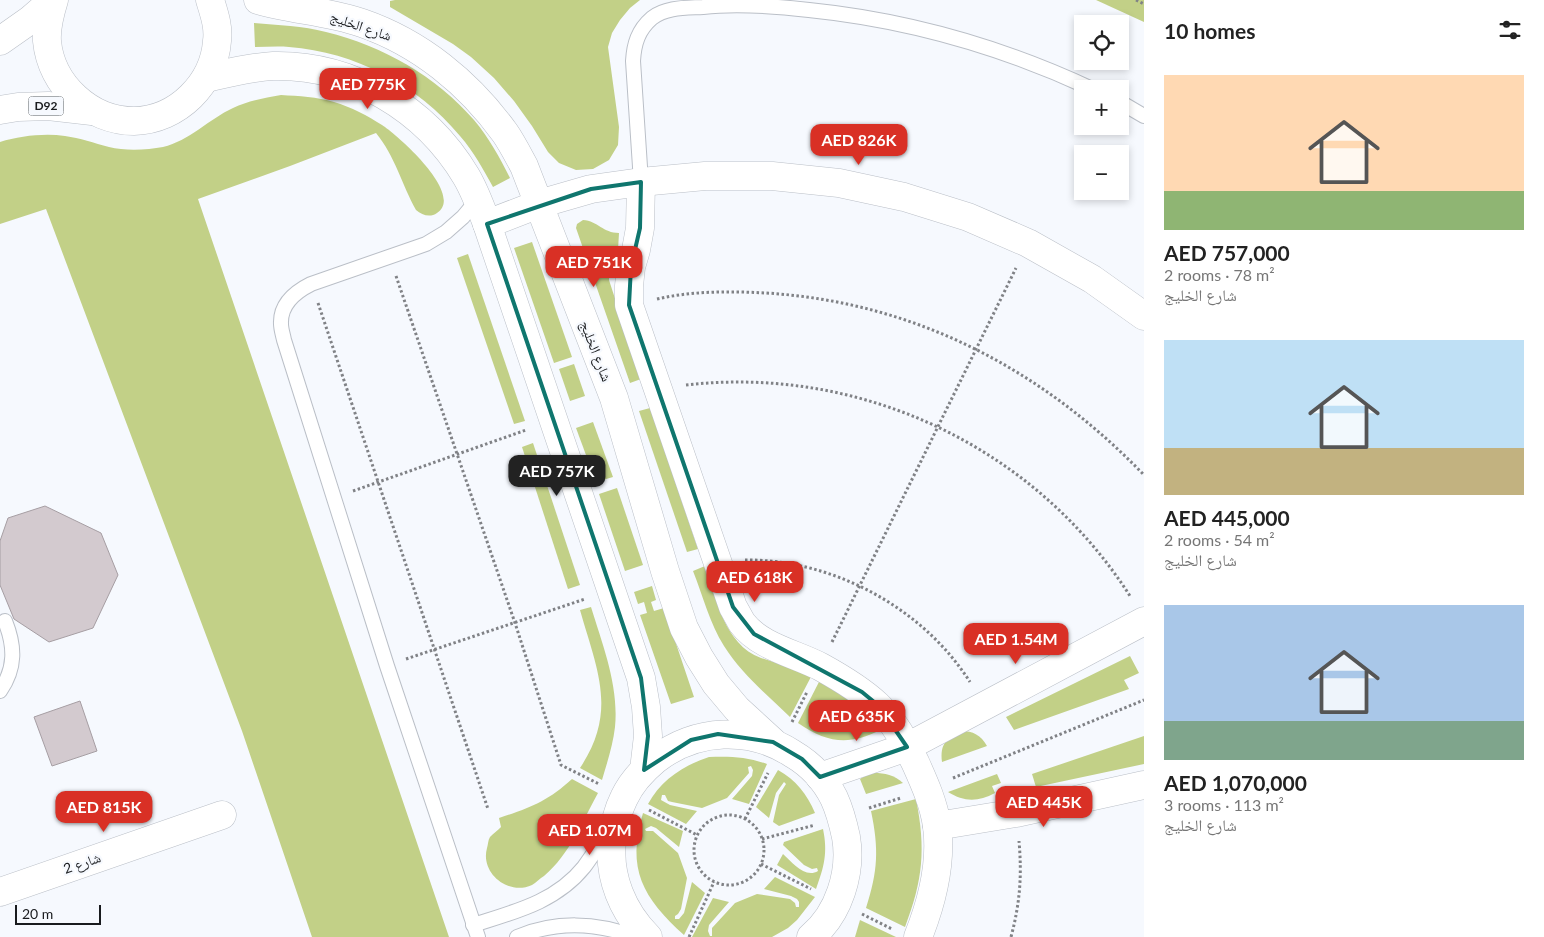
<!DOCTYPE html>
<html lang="en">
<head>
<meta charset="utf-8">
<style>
	body { margin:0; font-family:Lato,"Noto Naskh Arabic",sans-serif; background:#f2f2f2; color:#222; height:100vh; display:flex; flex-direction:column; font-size:19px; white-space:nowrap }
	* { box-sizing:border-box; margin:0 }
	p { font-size:16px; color:#767676 }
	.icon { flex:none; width:28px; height:28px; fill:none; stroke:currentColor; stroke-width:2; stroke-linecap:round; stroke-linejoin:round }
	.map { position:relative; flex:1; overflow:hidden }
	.sheet { display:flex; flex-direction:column; background:#fff; width:400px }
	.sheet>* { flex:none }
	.tools { position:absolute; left:1074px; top:15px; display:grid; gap:10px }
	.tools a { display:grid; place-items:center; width:55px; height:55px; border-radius:0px; background:#fff; box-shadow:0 2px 8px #0003; font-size:25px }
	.scale { position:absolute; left:15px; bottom:12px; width:86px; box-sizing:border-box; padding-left:5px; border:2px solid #191b1e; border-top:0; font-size:14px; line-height:18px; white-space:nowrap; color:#191b1e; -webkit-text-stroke:4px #f6f9fe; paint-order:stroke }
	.price { position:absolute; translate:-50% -42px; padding:0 11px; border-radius:10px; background:#d93025; color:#fff; font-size:16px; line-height:32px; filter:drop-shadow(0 1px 2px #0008) }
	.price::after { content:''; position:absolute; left:50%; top:30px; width:15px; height:11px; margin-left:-8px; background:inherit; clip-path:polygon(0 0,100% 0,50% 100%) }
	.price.current { background:#222; color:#fff }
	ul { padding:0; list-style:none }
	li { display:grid; align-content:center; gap:10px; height:265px; padding:0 20px }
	li span { display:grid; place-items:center; height:155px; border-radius:0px; color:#555 }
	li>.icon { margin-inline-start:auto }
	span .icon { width:90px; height:90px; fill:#fffc; stroke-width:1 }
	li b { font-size:21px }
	h2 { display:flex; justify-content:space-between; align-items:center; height:60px; padding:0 20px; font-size:21px }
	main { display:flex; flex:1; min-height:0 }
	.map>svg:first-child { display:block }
	.green { fill:#c2d087 }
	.building { fill:#d3cacf; stroke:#a69ea3 }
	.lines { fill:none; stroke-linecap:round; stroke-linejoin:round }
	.service-casing { stroke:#babfc7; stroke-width:16 }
	.minor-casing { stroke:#babfc7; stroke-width:29 }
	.secondary-casing { stroke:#babfc7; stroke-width:29 }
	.primary-casing { stroke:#babfc7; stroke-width:29 }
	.path { stroke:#808286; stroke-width:3; stroke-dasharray:2.5 2.5; stroke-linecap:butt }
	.service { stroke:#fff; stroke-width:14 }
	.minor { stroke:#fff; stroke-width:28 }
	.secondary { stroke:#fff; stroke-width:28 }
	.primary { stroke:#fff; stroke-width:28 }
	.marked { fill:none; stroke:#0f766e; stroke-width:4; stroke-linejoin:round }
	.labels { text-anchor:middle; stroke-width:4.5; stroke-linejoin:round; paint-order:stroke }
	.shield { fill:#f6f9fe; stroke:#5b5e61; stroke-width:1 }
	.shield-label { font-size:12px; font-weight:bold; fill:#191b1e }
	.street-label { font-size:14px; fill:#191b1e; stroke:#f6f9fe }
</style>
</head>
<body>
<main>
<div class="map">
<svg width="1144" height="937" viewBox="0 0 1144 937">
	<rect width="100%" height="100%" fill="#f6f9fe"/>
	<g class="green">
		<path d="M395,0H640L630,8L620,20L612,33L608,47L619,127L618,145L609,160L593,169L576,170L559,163L548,152L532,126L514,101L494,78L471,57L453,44L390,7V1Z"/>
		<path d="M1096,0H1144V22Z"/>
		<path d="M254,23C278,25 303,26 326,32C383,46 436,76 474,120C489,138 500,158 510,178L493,187C483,169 474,152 460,136C418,85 355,52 289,47C278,46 266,47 255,47Z"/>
		<path d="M281,95C299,96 317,97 334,102C351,107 368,116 382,125C399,136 465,195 437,213C430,218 422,215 416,210C402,185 395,156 376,133L290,166L198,199L449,937H312L242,731L46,209L0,224V142C20,136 44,133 65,136C80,138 94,143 109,147C125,151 147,150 163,147C189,141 209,119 233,108C248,101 264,98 281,95Z"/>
		<path d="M583,220C598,221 603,233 619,233L618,250L609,269V280L641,379L630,383L576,228L577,224Z"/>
		<path d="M532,242L572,357L554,363L514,248Z"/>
		<path d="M468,254L525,421L514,424L457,258Z"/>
		<path d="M574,364L585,396L570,401L559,369Z"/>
		<path d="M650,408L698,549L687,552L639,411Z"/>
		<path d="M593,422L613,477L596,482L576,428Z"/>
		<path d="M533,443L580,585L568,589L522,447Z"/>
		<path d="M617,488L643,565L625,571L599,494Z"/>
		<path d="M705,566C717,599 724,644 761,658C778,664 796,668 813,673L790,717C767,695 741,673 724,646C710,624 703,596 693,571Z"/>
		<path d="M652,586L656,600L651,602L654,611L664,608L694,697L671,704L640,615L647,613L644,602L638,604L634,592Z"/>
		<path d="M591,607C603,646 619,686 615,727C613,745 607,763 602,780L580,768C618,711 597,670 580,610Z"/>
		<path d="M1130,656L1139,673L1124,680L1129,689L1014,730L1006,717Z"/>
		<path d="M821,678L869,714L880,730C849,746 827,743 798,723Z"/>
		<path d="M961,731C973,731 981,735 987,746L942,762C940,743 946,740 961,731Z"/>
		<path d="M1144,736V764L1036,787L1032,774Z"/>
		<path d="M709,757C730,756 748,757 767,764L749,804L732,799L752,776L753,770L751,766L748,767L749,773L727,798L702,808L672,802L668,801L665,795H662L661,800L670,805L697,811L686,824L648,804C661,780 684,765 709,757Z"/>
		<path d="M778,770C796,780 807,794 815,813L779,826L773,822L779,795L786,784L784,782L776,793L769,818L756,807Z"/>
		<path d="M874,773C885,773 894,775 903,783L866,794L860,779L866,775Z"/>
		<path d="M997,774L1001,783L992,786L995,793C978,802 964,802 948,792Z"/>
		<path d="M572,779L598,793C582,822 570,854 544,876C540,878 536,883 532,885C508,896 480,873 487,848C488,845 488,840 490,837C493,834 498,830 501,827L499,818C530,808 548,801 572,779Z"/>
		<path d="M916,799C926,849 923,880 905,927L866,908C878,871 879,849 871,811Z"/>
		<path d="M643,813L683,831L679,847L656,828L651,826L645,829L646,831H653L678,853L687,878L681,909L678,914L675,916V919H679L684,913L692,882L705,893L684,935C643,898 626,869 643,813Z"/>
		<path d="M823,829C828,853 824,867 816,889L777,865L783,854C792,862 805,879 818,871L817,868L812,869L804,865L783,845L784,842Z"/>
		<path d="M775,877L815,897L797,920L788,928L772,937H692L713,898L729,902L709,925L708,931L710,936H712V928L735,903L757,894L790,899L795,903L796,907H799V902L797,899L791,896L764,889Z"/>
		<path d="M860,920L896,937H855Z"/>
	</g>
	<g class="building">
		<path d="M45,506L101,533L118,575L93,628L49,642L14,619L0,585V541L8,518Z"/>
		<path d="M80,701L97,751L52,766L34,717Z"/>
	</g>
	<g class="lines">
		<defs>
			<g id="service">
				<path d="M1120,102L1144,116"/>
				<path d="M641,182L633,61C634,44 638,30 652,18C666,7 686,8 703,7C738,3 774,6 809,10C907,20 1002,47 1092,89"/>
				<path d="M478,199L463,217L446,232L426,244L311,284C295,292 280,304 281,324C281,329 283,335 284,340L387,666L478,937"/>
				<path d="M0,691C16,668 15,646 5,621"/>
				<path d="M473,925C514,912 556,902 584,867C592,856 600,844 608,832"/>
				<path d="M517,937C555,921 596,922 635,937"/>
			</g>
			<g id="minor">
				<path d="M641,182L640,228L636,250L631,267L629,286V305L733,607C736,612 739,618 742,623C760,647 797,654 821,667C841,678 861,690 877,705C894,721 905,742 915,762C924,782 934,804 937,826C942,864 932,902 918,937"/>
				<path d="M539,204L591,189L641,182L705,176H772L839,183L904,197L968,217L1028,243L1092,279L1144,316"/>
				<path d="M820,777L907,747L1144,621"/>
				<path d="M937,826L1016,813L1144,785"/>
				<path d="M0,892L222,815"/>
			</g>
			<g id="secondary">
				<path d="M258,0C292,10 328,11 362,23C420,43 469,83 505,133C512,143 518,155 524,166L614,398L665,571L684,628L699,657L716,684L737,709L773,742"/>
				<path d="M206,78C228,73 250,67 273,66C352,64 426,109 466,176C475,191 481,208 487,224L641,678L646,707L648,736L644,770"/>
				<path d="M487,224L539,204"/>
				<path d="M648,937C623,912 608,877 612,841C614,826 617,812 624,798C631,783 643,770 655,760C696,728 750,726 793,754C810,764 825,780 834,798C840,811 843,823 846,837C852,872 839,914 811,937"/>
			</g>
			<g id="primary">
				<path d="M54,0C50,13 46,27 47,41C51,85 90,121 134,121C178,120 214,83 217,41C219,27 214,13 210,0"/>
				<path d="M0,41L30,20L53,0"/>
				<path d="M0,110L18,107L48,106L92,111"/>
			</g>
		</defs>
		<use href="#service" class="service-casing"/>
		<use href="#minor" class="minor-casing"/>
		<use href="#secondary" class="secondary-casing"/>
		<use href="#primary" class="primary-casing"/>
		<g class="path">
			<path d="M1136,0L1144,4"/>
			<path d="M396,276L515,623L561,765L599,784"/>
			<path d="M657,299C692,291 730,291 766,293C914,302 1042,369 1144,475"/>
			<path d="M318,303L488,809"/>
			<path d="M686,385C861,365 1035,447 1130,596"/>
			<path d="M353,491L526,430"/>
			<path d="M745,560C833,559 923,608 970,682"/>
			<path d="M832,642L1016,268"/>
			<path d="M406,659L585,599"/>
			<path d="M792,722L807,692"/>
			<path d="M953,778L1144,700"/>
			<path d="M869,808L901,798"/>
			<path d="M649,810L697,835"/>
			<circle cx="729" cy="850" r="35"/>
			<path d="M745,819L768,773"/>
			<path d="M762,839L815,825"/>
			<path d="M761,864L811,889"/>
			<path d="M862,914L892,929"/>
			<path d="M689,937L714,882"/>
			<path d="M1011,937C1020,903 1022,876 1019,841"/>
		</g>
		<use href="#service" class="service"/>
		<use href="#minor" class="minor"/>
		<use href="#secondary" class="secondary"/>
		<use href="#primary" class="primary"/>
	</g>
	<path class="marked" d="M641,182L640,228L631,267L629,305L733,607L754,634L862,692L879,706L907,747L820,777L802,759L773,742L718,734L691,740L644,770L648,736L641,678L487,224L591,189Z"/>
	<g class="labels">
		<rect class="shield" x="28.5" y="96.5" width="35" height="19" rx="4"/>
		<g class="shield-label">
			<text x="46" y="110">D92</text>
		</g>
		<g class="street-label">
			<text transform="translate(361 26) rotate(19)" y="5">شارع الخليج</text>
			<text transform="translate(596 351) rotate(69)" y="5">شارع الخليج</text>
			<text transform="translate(82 863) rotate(-19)" y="5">شارع 2</text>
		</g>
	</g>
</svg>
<div class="tools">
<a><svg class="icon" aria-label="locate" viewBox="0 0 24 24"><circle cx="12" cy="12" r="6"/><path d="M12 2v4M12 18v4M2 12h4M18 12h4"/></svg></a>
<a>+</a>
<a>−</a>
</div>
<div class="scale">20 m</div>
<b class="price" style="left:368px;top:110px">AED 775K</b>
<b class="price" style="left:859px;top:166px">AED 826K</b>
<b class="price" style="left:594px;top:288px">AED 751K</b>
<b class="price current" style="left:557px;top:497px">AED 757K</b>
<b class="price" style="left:755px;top:603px">AED 618K</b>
<b class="price" style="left:1016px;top:665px">AED 1.54M</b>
<b class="price" style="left:857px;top:742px">AED 635K</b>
<b class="price" style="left:1044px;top:828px">AED 445K</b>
<b class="price" style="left:104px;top:833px">AED 815K</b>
<b class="price" style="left:590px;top:856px">AED 1.07M</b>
</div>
<section class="sheet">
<h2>10 homes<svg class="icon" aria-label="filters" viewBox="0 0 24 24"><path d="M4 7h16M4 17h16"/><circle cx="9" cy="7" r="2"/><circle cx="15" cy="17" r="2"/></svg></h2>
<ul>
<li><span style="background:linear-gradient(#ffd9b3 75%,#8fb573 0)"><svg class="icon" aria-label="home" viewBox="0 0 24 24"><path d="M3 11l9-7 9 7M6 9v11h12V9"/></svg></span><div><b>AED 757,000</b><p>2 rooms · 78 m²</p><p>شارع الخليج</p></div></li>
<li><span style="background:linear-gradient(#bfe0f5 70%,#c2b280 0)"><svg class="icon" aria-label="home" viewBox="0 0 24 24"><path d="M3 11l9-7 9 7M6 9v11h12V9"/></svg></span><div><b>AED 445,000</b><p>2 rooms · 54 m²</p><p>شارع الخليج</p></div></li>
<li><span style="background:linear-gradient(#a9c7e8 75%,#7fa58c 0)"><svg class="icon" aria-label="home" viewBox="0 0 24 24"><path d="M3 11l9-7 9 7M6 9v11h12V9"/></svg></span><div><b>AED 1,070,000</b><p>3 rooms · 113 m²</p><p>شارع الخليج</p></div></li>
</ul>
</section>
</main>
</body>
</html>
